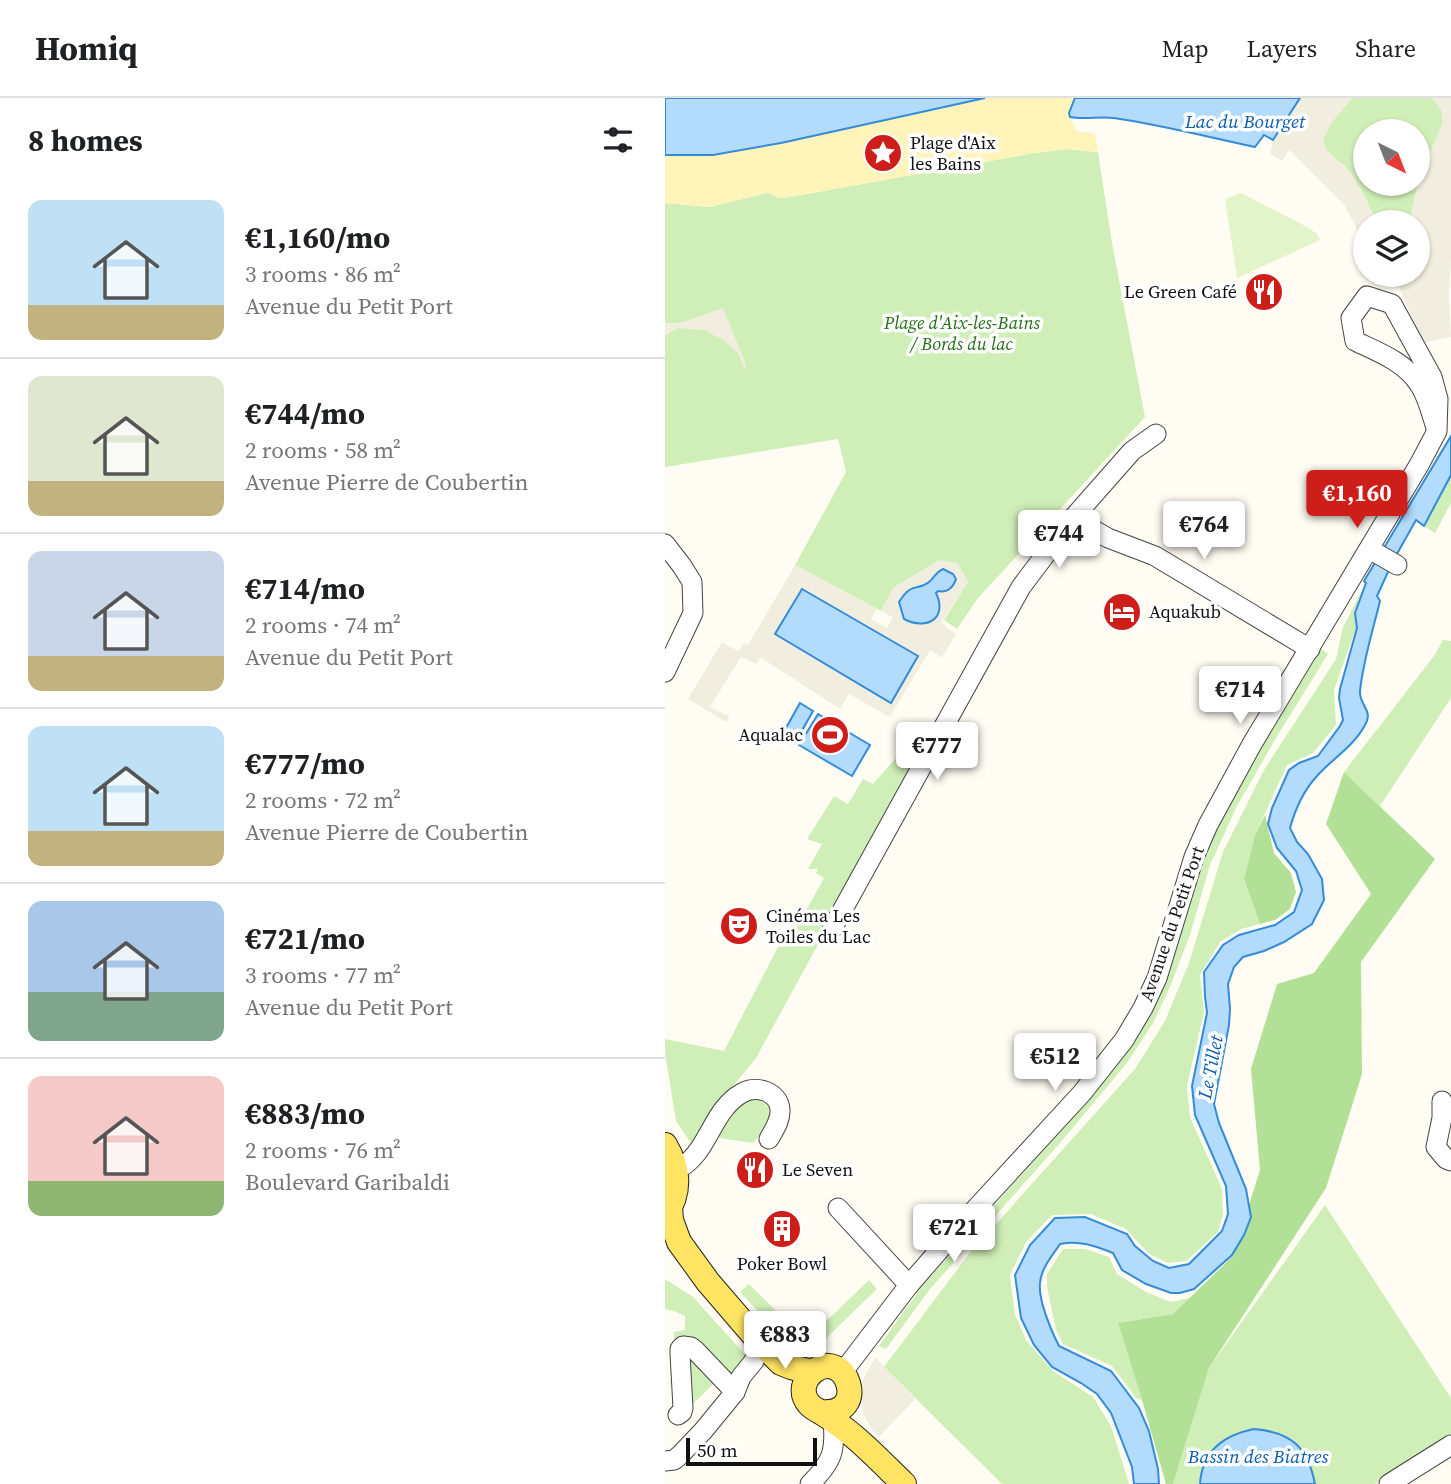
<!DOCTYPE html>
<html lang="en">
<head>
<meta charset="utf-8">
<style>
	body { margin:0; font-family:"Source Serif 4",serif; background:#f2f2f2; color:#202124; height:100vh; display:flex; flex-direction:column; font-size:26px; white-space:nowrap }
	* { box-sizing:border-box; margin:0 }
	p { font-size:23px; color:#757577 }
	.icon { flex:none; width:38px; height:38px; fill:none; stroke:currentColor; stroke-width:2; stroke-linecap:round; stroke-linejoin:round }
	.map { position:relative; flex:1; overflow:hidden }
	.sheet { display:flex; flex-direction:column; background:#fff; width:665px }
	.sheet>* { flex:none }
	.needle { width:46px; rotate:138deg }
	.fabs { position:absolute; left:688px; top:21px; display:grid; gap:14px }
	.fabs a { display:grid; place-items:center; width:77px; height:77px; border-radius:50%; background:#fff; box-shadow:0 2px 5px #0004; font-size:35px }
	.scale { position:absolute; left:21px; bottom:18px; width:131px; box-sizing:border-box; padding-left:7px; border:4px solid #101010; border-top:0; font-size:19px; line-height:24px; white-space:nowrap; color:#101010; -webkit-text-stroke:5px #fff; paint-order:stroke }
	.price { position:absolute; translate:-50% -60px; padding:0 16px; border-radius:7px; background:#fff; color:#222; font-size:23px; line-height:46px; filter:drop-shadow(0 2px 4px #0008) }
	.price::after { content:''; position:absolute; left:50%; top:42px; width:21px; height:16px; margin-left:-10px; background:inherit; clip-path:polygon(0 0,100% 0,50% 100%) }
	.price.selected { background:#ce1e1a; color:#fff }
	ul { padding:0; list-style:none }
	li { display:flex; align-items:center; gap:21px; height:175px; padding:0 28px }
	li+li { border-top:2px solid #e0e0e0 }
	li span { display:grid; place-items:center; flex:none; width:196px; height:140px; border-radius:14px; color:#555 }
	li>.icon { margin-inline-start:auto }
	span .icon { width:84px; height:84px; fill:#fffc; stroke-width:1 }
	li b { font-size:30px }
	h2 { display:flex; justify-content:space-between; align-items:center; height:84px; padding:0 28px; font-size:30px }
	header { display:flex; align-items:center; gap:42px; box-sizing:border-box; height:98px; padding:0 35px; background:#fff; border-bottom:2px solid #e0e0e0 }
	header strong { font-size:33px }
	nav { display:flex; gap:38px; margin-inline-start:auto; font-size:24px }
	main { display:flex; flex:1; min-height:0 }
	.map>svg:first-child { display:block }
	.green { fill:#d0eeb8 }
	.forest { fill:#b2e096 }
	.sand { fill:#fff5bb }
	.pitch { fill:#e3f4cb }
	.plaza { fill:#f1eedf; fill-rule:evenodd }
	.water { fill:#b3dbfb; stroke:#338bd9; stroke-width:2 }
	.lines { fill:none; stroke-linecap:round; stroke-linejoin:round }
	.minor-casing { stroke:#434343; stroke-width:21 }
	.major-casing { stroke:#212121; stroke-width:26 }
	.minor { stroke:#fff; stroke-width:19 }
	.major { stroke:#ffe463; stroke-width:24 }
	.labels { text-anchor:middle; stroke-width:7; stroke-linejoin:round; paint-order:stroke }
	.poi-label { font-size:18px; fill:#101010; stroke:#fff; text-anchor:start }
	.park-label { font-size:18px; font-style:italic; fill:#256f19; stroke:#fff }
	.street-label { font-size:18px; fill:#101010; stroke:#fff }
	.water-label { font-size:19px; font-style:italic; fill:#0c5daf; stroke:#fff }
</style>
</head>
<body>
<header>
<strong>Homiq</strong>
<nav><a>Map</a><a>Layers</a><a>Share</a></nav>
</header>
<main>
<section class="sheet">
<h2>8 homes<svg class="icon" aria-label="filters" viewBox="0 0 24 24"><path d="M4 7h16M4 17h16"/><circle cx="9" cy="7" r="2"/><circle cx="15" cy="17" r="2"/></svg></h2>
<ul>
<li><span style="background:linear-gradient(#bfe0f5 75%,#c2b280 0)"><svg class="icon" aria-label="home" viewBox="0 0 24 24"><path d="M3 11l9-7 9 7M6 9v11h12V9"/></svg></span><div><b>€1,160/mo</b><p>3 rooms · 86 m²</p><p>Avenue du Petit Port</p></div></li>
<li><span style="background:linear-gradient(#dfe7d0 75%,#c2b280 0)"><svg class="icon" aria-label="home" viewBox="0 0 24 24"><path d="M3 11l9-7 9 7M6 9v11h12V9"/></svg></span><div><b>€744/mo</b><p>2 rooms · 58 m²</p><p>Avenue Pierre de Coubertin</p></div></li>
<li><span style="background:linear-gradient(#c9d6e8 75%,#c2b280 0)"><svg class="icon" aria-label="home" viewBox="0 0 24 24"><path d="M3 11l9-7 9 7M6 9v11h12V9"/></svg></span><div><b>€714/mo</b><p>2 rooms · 74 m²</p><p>Avenue du Petit Port</p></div></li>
<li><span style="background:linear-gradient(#bfe0f5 75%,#c2b280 0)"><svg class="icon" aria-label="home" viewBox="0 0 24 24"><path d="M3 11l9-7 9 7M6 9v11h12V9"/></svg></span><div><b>€777/mo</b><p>2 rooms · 72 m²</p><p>Avenue Pierre de Coubertin</p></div></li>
<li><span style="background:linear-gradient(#a9c7e8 65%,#7fa58c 0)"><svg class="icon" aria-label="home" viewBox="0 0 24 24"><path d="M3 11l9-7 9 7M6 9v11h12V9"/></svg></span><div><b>€721/mo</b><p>3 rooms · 77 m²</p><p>Avenue du Petit Port</p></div></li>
<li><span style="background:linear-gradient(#f6c9c9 75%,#8fb573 0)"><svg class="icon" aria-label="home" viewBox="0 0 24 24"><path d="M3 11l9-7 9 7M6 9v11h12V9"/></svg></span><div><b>€883/mo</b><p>2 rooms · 76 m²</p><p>Boulevard Garibaldi</p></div></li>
</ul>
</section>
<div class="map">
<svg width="786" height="1386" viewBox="0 0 786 1386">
	<rect width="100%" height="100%" fill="#fffdf3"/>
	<g class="green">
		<path d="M687,0H767L776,11L778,24L763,60H759L753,57L752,33H700V86H752L753,81L754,82L744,124H712L696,92L679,67L667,59L660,50L658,42L666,25Z"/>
		<path d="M402,51L433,54L447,145L480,319L313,500L292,531L279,522L303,484L292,465L229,489L216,513L130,467L181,374L173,341L0,369V105L44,109L102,95L115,100H119L369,55Z"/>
		<path d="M786,377V405L770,435L759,428Z"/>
		<path d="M701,485L690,513L691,530L669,592L671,627L648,655L622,667L590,737L579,781L595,826L576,831L555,844L535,877L539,914L522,988L525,1019L557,1091L558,1116L553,1134L521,1163L503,1165L483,1155L461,1131L426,1116L387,1117L361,1144L345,1177L350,1216L361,1242L388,1273L428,1299L446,1328L464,1386H337L219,1269L304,1156L470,971L500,923L524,865L558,754L599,672L671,561L678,529Z"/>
		<path d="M778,542L786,543V600L715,708L679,674L769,558Z"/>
		<path d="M656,551L663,556L611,640L572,708L545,767L525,837L505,889L488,925L462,965L395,1045L265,1191L221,1251L214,1248L259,1186L412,1015L466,949L493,903L511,850L537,765L561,709Z"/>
		<path d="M254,626L269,634L91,960L49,1011L28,1048L11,1023L0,955V941L59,953L114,847L118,849L122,847L159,780L151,775L153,771H143L157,746L142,741L169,698L183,706L198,681L208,686L239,651Z"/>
		<path d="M83,1002H95L103,1008L106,1018L98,1034L88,1045L55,1040L53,1033L65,1014Z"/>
		<path d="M660,1107L786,1300V1340L710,1386H508L544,1270Z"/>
		<path d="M398,1151H420L444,1159L452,1176L481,1194L506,1204L525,1200L508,1216L453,1225L477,1302L472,1301L447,1268L398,1246L391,1232L382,1189V1176Z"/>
		<path d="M0,1181L28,1199L85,1262L67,1280L9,1245V1234L20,1232V1218L9,1213L0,1211Z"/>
		<path d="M204,1182L212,1191L146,1255H135L121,1243L75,1194L84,1186L141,1243Z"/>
		<path d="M20,1260H29L49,1285L22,1312Z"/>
	</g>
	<g class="forest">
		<path d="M679,674L770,761L696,864L697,976L661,1090L544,1270L508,1386H501L477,1302L453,1225L508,1216L568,1158L595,1072L586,971L612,886L649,875L706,796L661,726Z"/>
		<path d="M600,717L609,755L626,775L631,794L625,811L610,822L595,826L579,781L590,737Z"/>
	</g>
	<path class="sand" d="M320,0H410L404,15L411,33L430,36L433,54L402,51L369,55L119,100H115L102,95L44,109L0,105V57H48L266,13Z"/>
	<path class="pitch" d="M576,95L644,130L652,136L655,142L572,180L560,101Z"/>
	<g class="plaza">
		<path d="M635,0H687L666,25L658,42L660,50L687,76L712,124H700V146L680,108L624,52L617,63L605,56L608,42Z"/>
		<path d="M767,0H786V162L784,198L786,239L757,245L729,177H752V124H744L754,82L753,81V57L759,60H763L778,24L776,11Z"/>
		<path d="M58,210L80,264L81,274L73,255L58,242L39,232L13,230L0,237V225H15Z"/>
		<path d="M274,462L292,465L303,484L276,525L291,536L277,560L265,552L225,619L184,596L175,611L95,559L91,566L76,559L45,609L65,619L61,624L23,601L57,544L73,553L79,545L83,547L130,467L212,511L206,521L222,530L228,519L216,513L229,489ZM278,471L284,472L273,493L237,518L234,504L240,495L244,490L263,485ZM137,491L226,605L111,536Z"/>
		<path d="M210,1259L250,1301L214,1339L208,1333L198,1316L196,1301L197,1284Z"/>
	</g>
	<g class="water">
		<path d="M0,0H320L116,45L48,57H0Z"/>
		<path d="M410,0H635L608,42L599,37L590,49C543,39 497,27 449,20C434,18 420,22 405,19L404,15Z"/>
		<path d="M786,338V377L759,428L751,422L728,463L712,498L715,503C708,532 698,563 695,593C694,608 709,612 700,627C689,648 667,661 652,678C639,692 630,712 625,730L632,744L643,756L657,781L659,802L647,826L619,844L599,853L578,859L569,869L563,886L565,911L564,927L549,1006L554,1025L581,1091L586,1119L579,1137L567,1157L529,1191L515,1195H506L481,1186L457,1172L448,1155C430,1148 415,1142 395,1146C388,1157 376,1170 375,1185C373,1202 386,1232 394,1248L446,1273L474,1310L484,1333L493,1371L494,1386H469L467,1369L446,1315L432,1296L416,1285L387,1269L369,1247L356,1220L350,1177L365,1147L390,1120L420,1119L462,1136L470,1148L488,1163L504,1170L524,1166L557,1133L563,1116L561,1088L530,1017L527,988L542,915L540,898L539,874L558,847L574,837L610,827L629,814L637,792L631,773L612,750L603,726L607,710L624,672L634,665L653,658L675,628L678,622L674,600L675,591L692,530L690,515L701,485L699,483Z"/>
		<path d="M278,471L288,476L291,481C288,490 283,495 273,493L271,495C283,520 262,533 239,521L234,504C248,482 252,494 264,484C270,479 271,474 278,471Z"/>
		<path d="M137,491L253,558L226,605L110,536Z"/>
		<path d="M135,605L148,613L130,645L117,637Z"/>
		<path d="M153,616L205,647L187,678L134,647Z"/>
		<path d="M589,1331C626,1334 643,1349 650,1386H535C537,1353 559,1337 589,1331Z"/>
	</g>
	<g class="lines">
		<defs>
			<g id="minor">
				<path d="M408,420L443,440L490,458L645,551"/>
				<path d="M0,446L17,468L27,484L28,515L0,574"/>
				<path d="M711,455L732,467"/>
				<path d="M167,831L356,489L408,420L467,353L491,336"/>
				<path d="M777,1003V1020L771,1049L781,1061L786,1063"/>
				<path d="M11,1072C44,1057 45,1013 77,995C91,987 113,993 115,1011C116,1022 109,1032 104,1041"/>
				<path d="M173,1110L244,1187"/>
				<path d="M177,1275L244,1187L303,1119L417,995L459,942L478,910L492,880L529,759L543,727L587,646L754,367L772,333L773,301L767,279L727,206L702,198L686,220L690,243C713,254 740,264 754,286C763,299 767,318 772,333"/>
				<path d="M13,1317L17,1314L18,1310L15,1256V1251L18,1248L26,1249L31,1253L70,1294"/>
				<path d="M0,1363L9,1362L14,1358L38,1333L70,1294L76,1279L89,1263L91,1256"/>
				<path d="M145,1386C167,1364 171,1354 168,1322"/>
				<path d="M724,1386L786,1347"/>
			</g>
			<g id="major">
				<path d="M0,1047C14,1070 16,1095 0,1117"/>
				<path d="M5,1109L6,1122L14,1144L43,1184L92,1241L116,1265L126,1269L147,1274"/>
				<path d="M156,1314C206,1318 181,1249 149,1273C138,1281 135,1296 144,1306C148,1311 153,1312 157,1315C188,1334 213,1361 239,1386"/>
			</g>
		</defs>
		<use href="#minor" class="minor-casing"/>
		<use href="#major" class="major-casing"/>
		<use href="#minor" class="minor"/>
		<use href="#major" class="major"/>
	</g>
	<defs>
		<symbol id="sight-disc" viewBox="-11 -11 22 22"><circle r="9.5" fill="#ce1e1a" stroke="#fff"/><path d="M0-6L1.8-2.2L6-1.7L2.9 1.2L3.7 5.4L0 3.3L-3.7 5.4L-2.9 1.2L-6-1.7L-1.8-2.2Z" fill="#fff"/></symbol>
		<symbol id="restaurant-disc" viewBox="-11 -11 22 22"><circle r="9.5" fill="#ce1e1a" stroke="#fff"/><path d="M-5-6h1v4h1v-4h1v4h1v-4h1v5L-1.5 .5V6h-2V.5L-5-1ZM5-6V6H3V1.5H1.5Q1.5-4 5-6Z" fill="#fff"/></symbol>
		<symbol id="hotel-disc" viewBox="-11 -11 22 22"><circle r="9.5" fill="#ce1e1a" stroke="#fff"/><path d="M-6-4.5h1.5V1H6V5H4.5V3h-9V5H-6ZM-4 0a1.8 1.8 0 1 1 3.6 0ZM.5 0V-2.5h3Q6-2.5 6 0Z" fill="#fff"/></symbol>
		<symbol id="stadium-disc" viewBox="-11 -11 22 22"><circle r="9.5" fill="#ce1e1a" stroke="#fff"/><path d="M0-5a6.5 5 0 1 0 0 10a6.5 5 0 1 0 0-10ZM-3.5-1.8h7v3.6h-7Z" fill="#fff"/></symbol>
		<symbol id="theatre-disc" viewBox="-11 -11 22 22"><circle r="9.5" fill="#ce1e1a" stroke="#fff"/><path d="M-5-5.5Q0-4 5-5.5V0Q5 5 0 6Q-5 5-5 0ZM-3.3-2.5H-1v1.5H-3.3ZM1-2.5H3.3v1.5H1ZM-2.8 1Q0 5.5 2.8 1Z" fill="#fff"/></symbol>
		<symbol id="building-disc" viewBox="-11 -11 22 22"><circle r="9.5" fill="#ce1e1a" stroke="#fff"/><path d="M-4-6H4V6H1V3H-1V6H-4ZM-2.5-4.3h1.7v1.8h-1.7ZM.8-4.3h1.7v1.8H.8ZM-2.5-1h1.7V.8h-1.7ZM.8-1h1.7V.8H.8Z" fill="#fff"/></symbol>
	</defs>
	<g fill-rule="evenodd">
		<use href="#sight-disc" x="196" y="33" width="44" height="44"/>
		<use href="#restaurant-disc" x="577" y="172" width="44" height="44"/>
		<use href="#hotel-disc" x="435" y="492" width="44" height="44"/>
		<use href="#stadium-disc" x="143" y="615" width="44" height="44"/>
		<use href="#theatre-disc" x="52" y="806" width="44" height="44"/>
		<use href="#restaurant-disc" x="68" y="1050" width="44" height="44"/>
		<use href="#building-disc" x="95" y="1109" width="44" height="44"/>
	</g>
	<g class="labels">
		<g class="poi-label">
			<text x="245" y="51">Plage d'Aix<tspan x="245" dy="21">les Bains</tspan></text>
			<text x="572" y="200" text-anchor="end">Le Green Café</text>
			<text x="484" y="520">Aquakub</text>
			<text x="138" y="643" text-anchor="end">Aqualac</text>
			<text x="101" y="824">Cinéma Les<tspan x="101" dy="21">Toiles du Lac</tspan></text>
			<text x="117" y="1078">Le Seven</text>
			<text x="117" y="1172" text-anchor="middle">Poker Bowl</text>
		</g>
		<g class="park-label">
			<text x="297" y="231">Plage d'Aix-les-Bains<tspan x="297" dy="21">/ Bords du lac</tspan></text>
		</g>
		<g class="street-label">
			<text transform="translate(507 826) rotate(-71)" y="6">Avenue du Petit Port</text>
		</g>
		<g class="water-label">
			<text x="580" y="30">Lac du Bourget</text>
			<text transform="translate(545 969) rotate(-79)" y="7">Le Tillet</text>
			<text x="593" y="1365">Bassin des Biatres</text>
		</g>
	</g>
</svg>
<div class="fabs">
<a><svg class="needle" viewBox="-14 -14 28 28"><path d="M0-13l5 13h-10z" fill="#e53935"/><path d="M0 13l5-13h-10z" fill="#757577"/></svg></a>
<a><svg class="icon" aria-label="layers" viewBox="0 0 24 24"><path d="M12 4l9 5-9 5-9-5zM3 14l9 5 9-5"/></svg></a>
</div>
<div class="scale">50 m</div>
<b class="price selected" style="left:692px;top:432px">€1,160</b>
<b class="price" style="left:539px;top:463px">€764</b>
<b class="price" style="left:394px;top:472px">€744</b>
<b class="price" style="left:575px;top:628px">€714</b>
<b class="price" style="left:272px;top:684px">€777</b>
<b class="price" style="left:390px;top:995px">€512</b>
<b class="price" style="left:289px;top:1166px">€721</b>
<b class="price" style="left:120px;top:1273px">€883</b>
</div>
</main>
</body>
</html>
